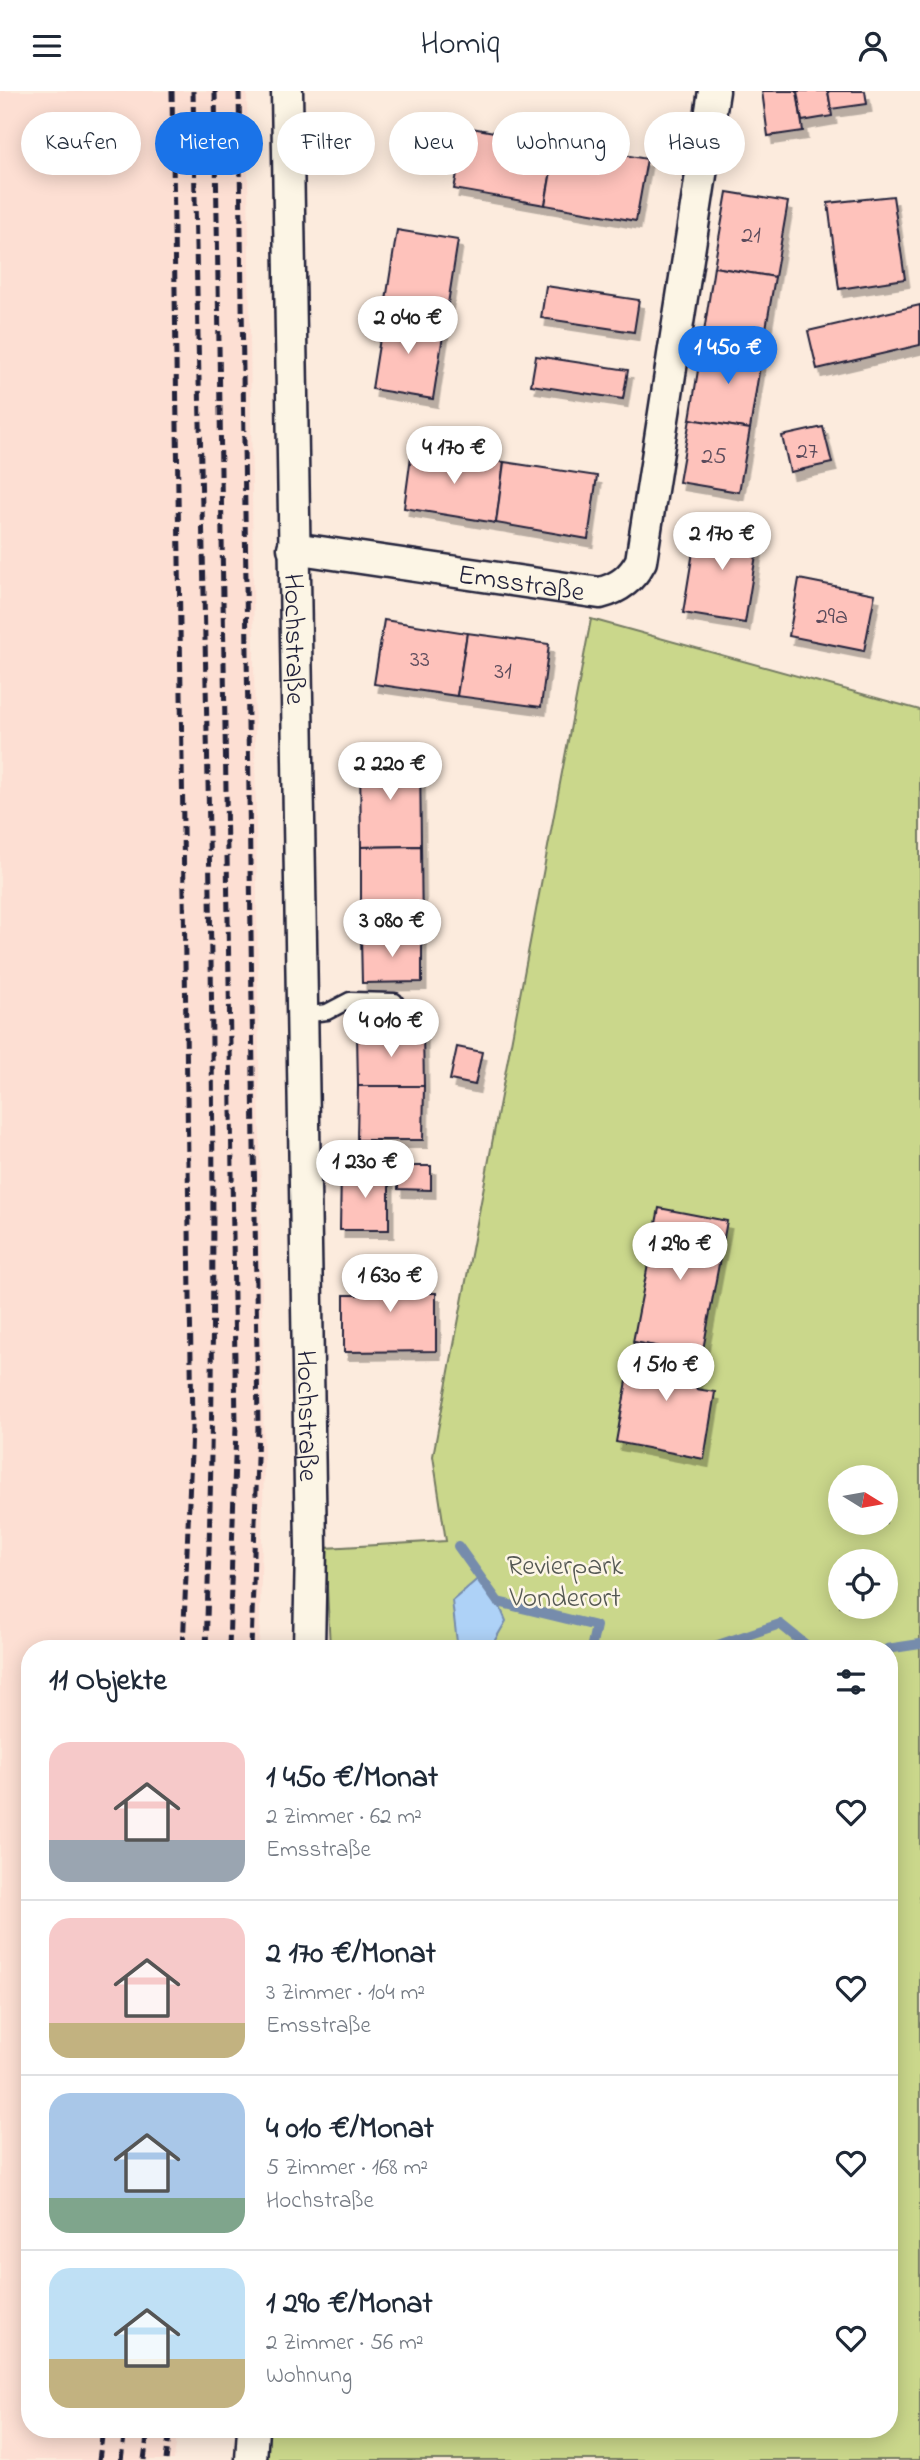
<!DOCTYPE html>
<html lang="de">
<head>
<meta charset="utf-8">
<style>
	body { margin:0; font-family:"Indie Flower",sans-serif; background:#f2f2f3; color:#1f2937; height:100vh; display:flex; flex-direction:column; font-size:26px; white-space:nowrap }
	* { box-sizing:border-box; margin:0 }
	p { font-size:23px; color:#747a83 }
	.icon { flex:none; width:38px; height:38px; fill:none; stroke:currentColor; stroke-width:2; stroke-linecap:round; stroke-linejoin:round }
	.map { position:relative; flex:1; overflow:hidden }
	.details { position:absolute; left:21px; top:1549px; width:877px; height:798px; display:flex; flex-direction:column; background:#fff; border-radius:28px; box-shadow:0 4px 18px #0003 }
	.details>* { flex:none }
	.banner { position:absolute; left:21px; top:21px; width:878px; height:63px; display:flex; gap:14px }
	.needle { width:46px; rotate:101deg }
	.buttons { position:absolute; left:828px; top:1374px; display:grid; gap:14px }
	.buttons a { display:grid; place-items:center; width:70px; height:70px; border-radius:50%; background:#fff; box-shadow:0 4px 18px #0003; font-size:35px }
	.price { position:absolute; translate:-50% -60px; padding:0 16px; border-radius:24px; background:#fff; color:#222; font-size:23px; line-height:46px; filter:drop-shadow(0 2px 4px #0008) }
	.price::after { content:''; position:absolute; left:50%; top:42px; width:21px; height:16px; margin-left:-10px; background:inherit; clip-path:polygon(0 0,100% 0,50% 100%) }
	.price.current { background:#1a73e8; color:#fff }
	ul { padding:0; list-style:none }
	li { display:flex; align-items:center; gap:21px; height:175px; padding:0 28px }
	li+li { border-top:2px solid #e0e1e3 }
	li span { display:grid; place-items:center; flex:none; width:196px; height:140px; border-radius:21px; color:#555 }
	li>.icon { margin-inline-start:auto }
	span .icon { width:84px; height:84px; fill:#fffc; stroke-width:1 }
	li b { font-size:30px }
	h2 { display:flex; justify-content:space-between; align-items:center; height:84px; padding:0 28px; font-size:30px }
	.tag { padding:0 24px; border-radius:32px; background:#fff; box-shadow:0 4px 18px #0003; font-size:24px; line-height:63px }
	.tag.current { background:#1a73e8; color:#fff }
	header { display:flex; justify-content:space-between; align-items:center; height:91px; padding:0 28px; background:#fff; font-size:32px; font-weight:600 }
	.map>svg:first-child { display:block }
	.built { fill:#fddfd3 }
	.green { fill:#cad78b; stroke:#767c63; stroke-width:2; fill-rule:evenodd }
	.water { fill:#aed2f7; stroke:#768cac; stroke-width:2 }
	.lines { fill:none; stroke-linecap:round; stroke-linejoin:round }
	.stream { stroke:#768cac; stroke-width:10 }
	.building { fill:#fec2bb; stroke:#22223b; stroke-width:2; filter:url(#shadow) }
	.service-casing { stroke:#22223b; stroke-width:19 }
	.minor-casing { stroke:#22223b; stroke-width:35 }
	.service { stroke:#fcf5e5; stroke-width:14 }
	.minor { stroke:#fcf5e5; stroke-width:30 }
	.rail { stroke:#22223b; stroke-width:5; stroke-dasharray:10 5; stroke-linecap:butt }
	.labels { text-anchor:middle; stroke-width:5; stroke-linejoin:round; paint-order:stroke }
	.number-label { font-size:24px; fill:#594a5b }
	.street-label { font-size:28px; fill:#22223b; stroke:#fcf5e5 }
	.park-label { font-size:28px; fill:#545853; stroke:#fcf5e5 }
</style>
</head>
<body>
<header><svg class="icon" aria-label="menu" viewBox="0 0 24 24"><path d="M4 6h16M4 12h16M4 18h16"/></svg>Homiq<svg class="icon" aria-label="person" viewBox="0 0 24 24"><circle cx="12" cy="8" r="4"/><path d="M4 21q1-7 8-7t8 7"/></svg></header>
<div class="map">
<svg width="920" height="2369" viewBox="0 0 920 2369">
	<defs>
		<filter id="shadow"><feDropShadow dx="4.5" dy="8" stdDeviation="0" flood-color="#0004"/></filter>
	</defs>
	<rect width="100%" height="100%" fill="#fcebdd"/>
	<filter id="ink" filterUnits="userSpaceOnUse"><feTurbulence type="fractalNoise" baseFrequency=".0143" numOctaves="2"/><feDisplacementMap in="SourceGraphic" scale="14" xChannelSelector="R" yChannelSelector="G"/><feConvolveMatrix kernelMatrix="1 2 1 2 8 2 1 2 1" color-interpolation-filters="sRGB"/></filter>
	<g filter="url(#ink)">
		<path class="built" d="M0,0H247L264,1376L259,1557L30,1558V2338H178L174,2369H0Z"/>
		<path class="green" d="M591,528L920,619V2369H265L268,2338H889V1558L488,1557L491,1556L457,1551L466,1557H330L325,1457L446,1450L433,1365ZM840,1386H886V1432H840ZM840,1470H886V1516H840Z"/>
		<path class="water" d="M481,1485L498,1511L506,1530L491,1556L466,1557L457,1551L452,1510Z"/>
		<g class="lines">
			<g class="stream">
				<path d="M458,1455L498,1511L596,1535L591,1558"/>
				<path d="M706,1558L780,1533L811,1558"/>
				<path d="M887,1558L920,1553"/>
			</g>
		</g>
		<g class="building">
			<path d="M762,0H797L803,40L768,45Z"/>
			<path d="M797,0H828L832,25L802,30Z"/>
			<path d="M828,0H865L867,13L831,18Z"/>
			<path d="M466,36L556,52L545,114L454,98Z"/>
			<path d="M556,52L647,68L636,130L545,114Z"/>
			<path d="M727,101L788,111L775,186L714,176Z"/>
			<path d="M893,105L905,188L839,198L828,112Z"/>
			<path d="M397,139L458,149L445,232L384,222Z"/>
			<path d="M714,176L775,186L764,249L700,267Z"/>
			<path d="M546,195L639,209L634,241L541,227Z"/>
			<path d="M920,214V254L817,278L808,240Z"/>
			<path d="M384,222L445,232L433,308L372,298Z"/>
			<path d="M764,249L750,338L690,328L700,267Z"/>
			<path d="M536,265L628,279L623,308L531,294Z"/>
			<path d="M690,328L750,338L739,401L679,391Z"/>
			<path d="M823,336L832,372L790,381L782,345Z"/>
			<path d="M412,358L504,371L496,432L404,417Z"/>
			<path d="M504,371L597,385L588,448L496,432Z"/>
			<path d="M698,430L760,439L745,532L683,522Z"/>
			<path d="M799,488L875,503L864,560L789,545Z"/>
			<path d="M384,529L467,542L457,605L374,593Z"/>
			<path d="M467,542L549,553L541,616L457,605Z"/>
			<path d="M360,666H420L421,755L361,756Z"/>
			<path d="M421,755L422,844L361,845V756Z"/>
			<path d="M422,844V891L362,892L361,845Z"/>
			<rect x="351" y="918" width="30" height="16"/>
			<path d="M357,941H423L424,995H358Z"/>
			<path d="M457,956L482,961L475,994L450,989Z"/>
			<path d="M358,995H424L423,1049H357Z"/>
			<path d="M398,1075H431V1099L398,1098Z"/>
			<path d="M341,1079H389V1139H340Z"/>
			<path d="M659,1117L727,1130L702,1264L633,1251Z"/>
			<path d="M416,1177V1202H436V1260L344,1261V1204H360V1178Z"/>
			<path d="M634,1251L702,1264L696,1298L715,1301L704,1368L616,1351Z"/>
		</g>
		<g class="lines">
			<defs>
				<path id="service" d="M302,924L327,921L350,909L395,910"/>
				<g id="minor">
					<path id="s1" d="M287,0L311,1457L309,1558"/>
					<path id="s2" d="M293,457L600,502C620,497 632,487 641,470L714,0"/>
					<path d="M251,2369L253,2338"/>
				</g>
			</defs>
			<use href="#service" class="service-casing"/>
			<use href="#minor" class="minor-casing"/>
			<use href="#service" class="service"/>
			<use href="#minor" class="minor"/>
			<g class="rail">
				<path d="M172,0L192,1337L183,1558"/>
				<path d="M193,0C202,519 224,1039 206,1558"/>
				<path d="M215,0L236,1335L229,1558"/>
				<path d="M239,0L258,1335L251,1558"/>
				<path d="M99,2369L103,2338"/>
				<path d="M121,2369L125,2338"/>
				<path d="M144,2369L148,2338"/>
				<path d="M166,2369L170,2338"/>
			</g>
		</g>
	</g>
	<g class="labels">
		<g class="number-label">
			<text x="751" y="151">21</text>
			<text x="807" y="367">27</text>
			<text x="714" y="372">25</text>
			<text x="832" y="532">29a</text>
			<text x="420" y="575">33</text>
			<text x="503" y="587">31</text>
		</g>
		<g class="street-label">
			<text dy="10" stroke="none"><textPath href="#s2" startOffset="231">Emsstraße</textPath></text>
			<text dy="10" stroke="none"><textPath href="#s1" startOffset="548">Hochstraße</textPath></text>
			<text dy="10" stroke="none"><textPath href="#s1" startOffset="1325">Hochstraße</textPath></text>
		</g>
		<g class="park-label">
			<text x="565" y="1483">Revierpark<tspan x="565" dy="32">Vonderort</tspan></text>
		</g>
	</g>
</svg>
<div class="buttons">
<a><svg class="needle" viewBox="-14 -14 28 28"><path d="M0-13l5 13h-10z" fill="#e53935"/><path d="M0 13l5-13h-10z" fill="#747a83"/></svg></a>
<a><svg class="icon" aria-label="locate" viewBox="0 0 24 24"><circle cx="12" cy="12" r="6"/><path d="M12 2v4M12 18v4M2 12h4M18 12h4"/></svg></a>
</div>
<b class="price" style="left:408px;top:265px">2 040 €</b>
<b class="price current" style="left:728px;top:295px">1 450 €</b>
<b class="price" style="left:454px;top:395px">4 170 €</b>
<b class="price" style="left:722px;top:481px">2 170 €</b>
<b class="price" style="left:390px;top:711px">2 220 €</b>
<b class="price" style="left:392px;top:868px">3 080 €</b>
<b class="price" style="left:391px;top:968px">4 010 €</b>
<b class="price" style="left:365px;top:1109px">1 230 €</b>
<b class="price" style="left:680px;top:1191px">1 290 €</b>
<b class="price" style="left:390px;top:1223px">1 630 €</b>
<b class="price" style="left:666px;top:1312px">1 510 €</b>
<div class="banner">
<a class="tag">Kaufen</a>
<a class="tag current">Mieten</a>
<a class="tag">Filter</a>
<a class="tag">Neu</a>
<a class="tag">Wohnung</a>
<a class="tag">Haus</a>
</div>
<section class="details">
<h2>11 Objekte<svg class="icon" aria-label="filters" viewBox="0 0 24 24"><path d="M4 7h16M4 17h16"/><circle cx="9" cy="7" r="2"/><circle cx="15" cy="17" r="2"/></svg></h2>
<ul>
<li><span style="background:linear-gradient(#f6c9c9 70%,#9aa5b1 0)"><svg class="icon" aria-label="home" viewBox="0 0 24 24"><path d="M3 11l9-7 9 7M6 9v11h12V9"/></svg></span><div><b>1 450 €/Monat</b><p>2 Zimmer · 62 m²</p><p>Emsstraße</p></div><svg class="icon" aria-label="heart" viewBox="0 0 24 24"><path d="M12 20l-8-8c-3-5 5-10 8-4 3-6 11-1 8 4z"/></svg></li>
<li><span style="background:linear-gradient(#f6c9c9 75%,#c2b280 0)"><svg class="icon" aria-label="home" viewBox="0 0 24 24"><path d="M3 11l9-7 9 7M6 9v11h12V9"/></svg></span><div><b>2 170 €/Monat</b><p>3 Zimmer · 104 m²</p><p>Emsstraße</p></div><svg class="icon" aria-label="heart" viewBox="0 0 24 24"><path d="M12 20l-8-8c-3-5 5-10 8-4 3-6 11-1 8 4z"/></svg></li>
<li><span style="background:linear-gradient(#a9c7e8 75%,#7fa58c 0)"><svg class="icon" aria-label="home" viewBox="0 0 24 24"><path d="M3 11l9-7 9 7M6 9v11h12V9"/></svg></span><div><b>4 010 €/Monat</b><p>5 Zimmer · 168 m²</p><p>Hochstraße</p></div><svg class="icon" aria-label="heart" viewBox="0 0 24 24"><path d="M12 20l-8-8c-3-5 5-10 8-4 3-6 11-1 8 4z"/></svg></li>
<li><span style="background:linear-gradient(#bfe0f5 65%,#c2b280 0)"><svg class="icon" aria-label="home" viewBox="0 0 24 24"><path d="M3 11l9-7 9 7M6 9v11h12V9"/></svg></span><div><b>1 290 €/Monat</b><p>2 Zimmer · 56 m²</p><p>Wohnung</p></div><svg class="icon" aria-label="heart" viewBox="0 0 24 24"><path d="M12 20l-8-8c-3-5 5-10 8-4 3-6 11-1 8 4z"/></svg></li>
</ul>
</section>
</div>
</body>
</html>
